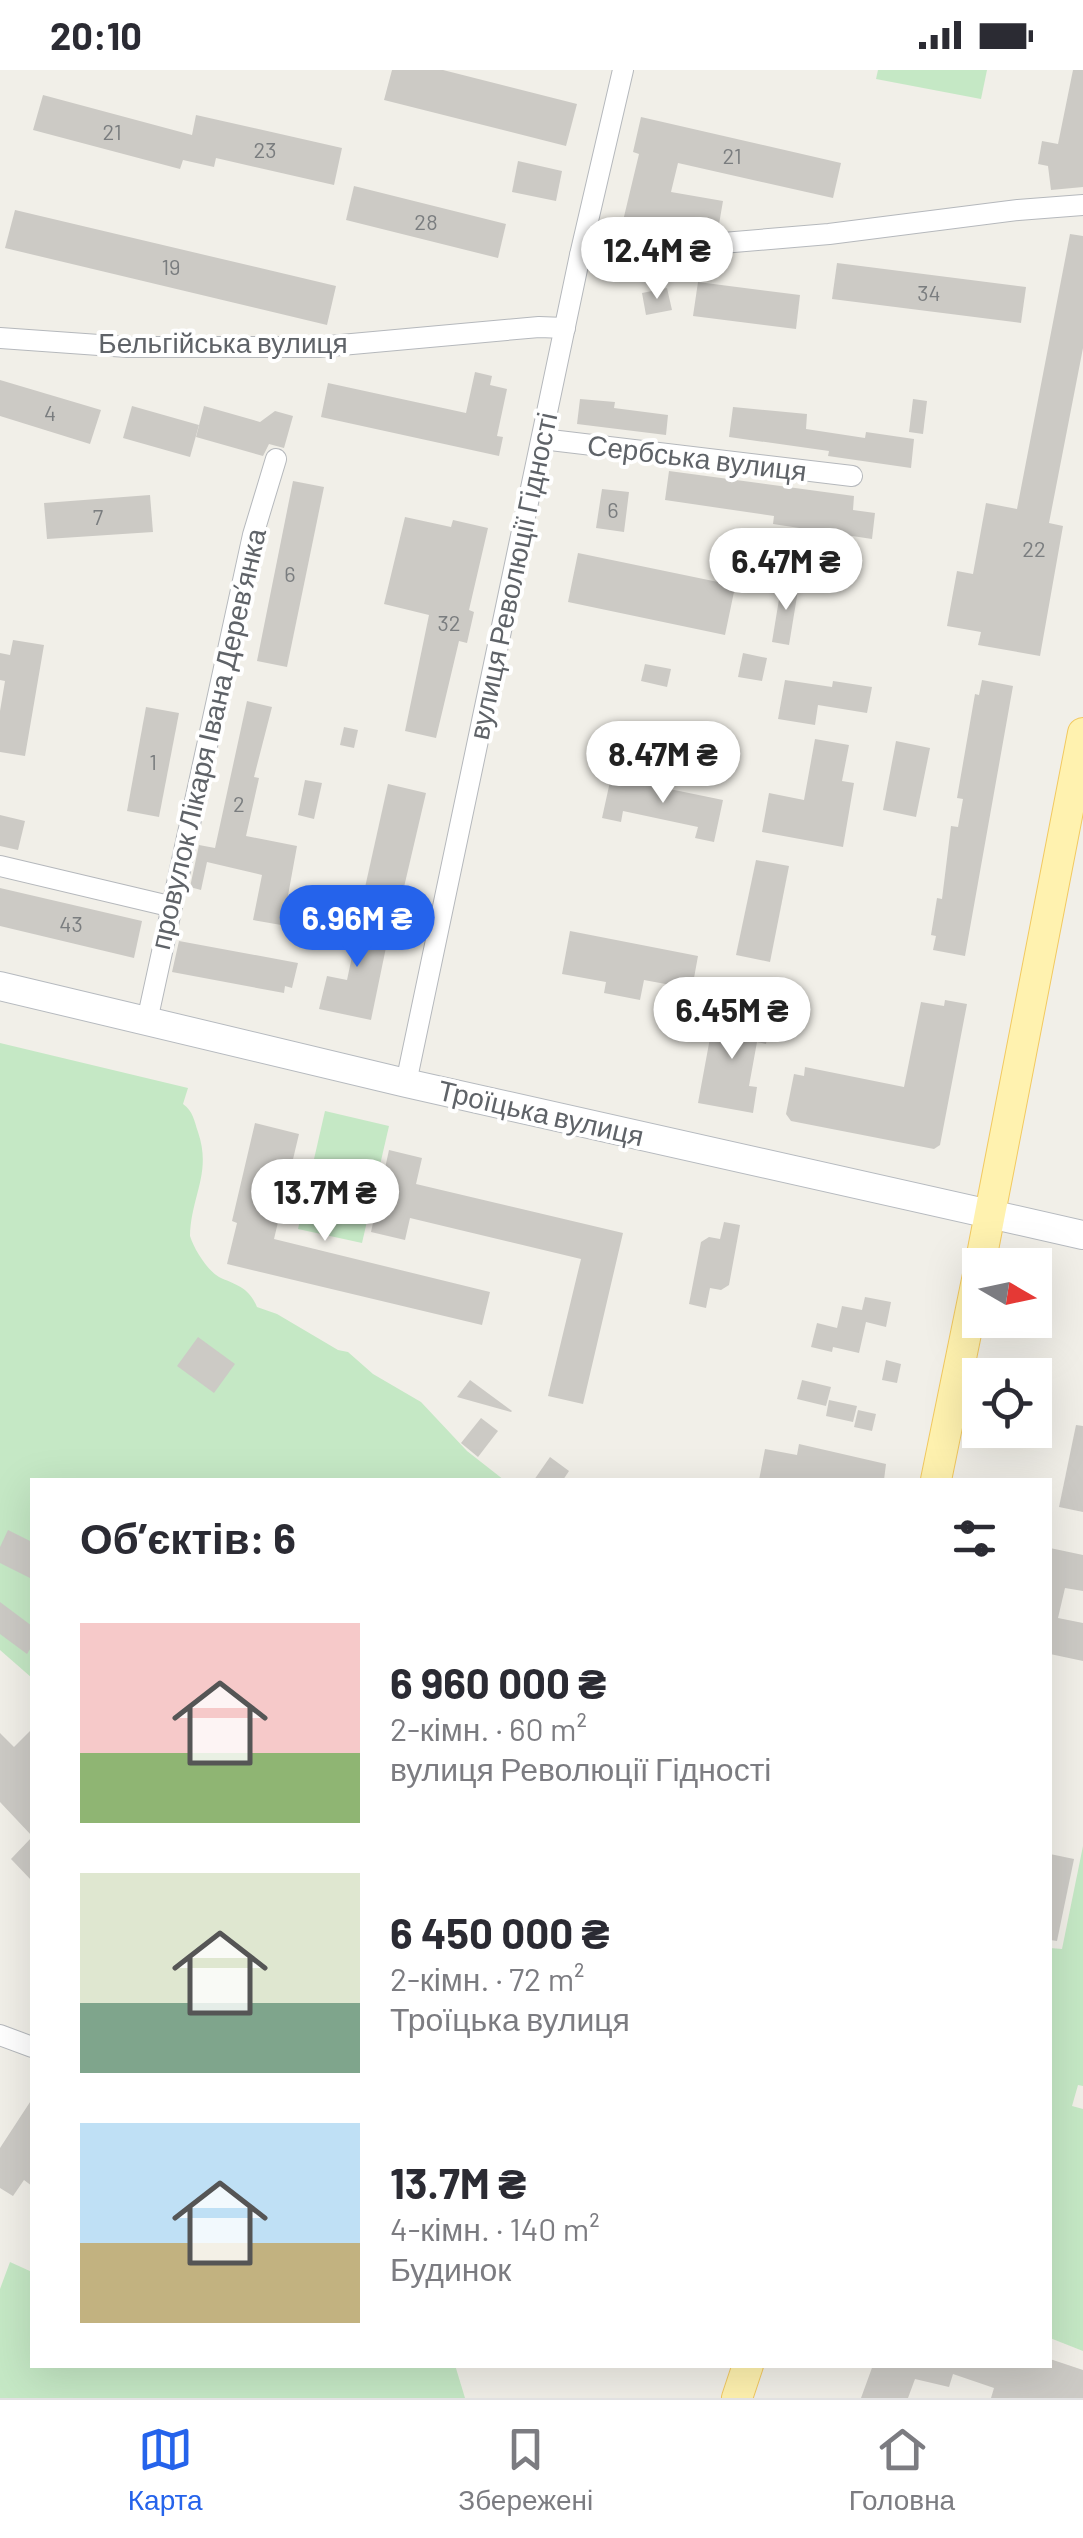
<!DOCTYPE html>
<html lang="uk">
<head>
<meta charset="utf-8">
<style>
	body { margin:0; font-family:Barlow,sans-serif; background:#f2f2f3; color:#2b2b33; height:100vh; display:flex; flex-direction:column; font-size:38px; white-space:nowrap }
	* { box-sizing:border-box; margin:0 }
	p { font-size:32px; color:#7c7c81 }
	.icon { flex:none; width:55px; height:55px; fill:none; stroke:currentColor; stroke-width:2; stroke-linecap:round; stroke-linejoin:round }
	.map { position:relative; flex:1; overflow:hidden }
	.drawer { position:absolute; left:30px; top:1408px; width:1022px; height:890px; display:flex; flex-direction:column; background:#fff; border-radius:0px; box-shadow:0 10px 40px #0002 }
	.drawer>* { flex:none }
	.needle { width:65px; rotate:99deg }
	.buttons { position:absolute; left:962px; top:1178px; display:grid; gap:20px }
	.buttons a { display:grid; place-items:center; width:90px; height:90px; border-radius:0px; background:#fff; box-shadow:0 10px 40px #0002; font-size:50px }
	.price { position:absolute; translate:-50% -85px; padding:0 22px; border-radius:35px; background:#fff; color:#222; font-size:32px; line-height:65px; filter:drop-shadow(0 2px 5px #0008) }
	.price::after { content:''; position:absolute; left:50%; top:60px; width:30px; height:22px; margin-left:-15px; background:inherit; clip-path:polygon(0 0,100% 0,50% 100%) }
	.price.on { background:#2563eb; color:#fff }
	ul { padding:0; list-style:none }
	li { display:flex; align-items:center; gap:30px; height:250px; padding:0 50px }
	li span { display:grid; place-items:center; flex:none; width:280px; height:200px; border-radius:0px; color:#555 }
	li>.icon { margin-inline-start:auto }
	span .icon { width:120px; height:120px; fill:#fffc; stroke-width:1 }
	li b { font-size:42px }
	h2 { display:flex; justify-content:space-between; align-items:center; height:120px; padding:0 50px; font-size:42px }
	.status { display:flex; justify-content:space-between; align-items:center; height:70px; padding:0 50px; background:#fff; direction:ltr }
	.status svg { height:28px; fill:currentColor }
	.tabs { display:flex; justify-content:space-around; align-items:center; height:140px; border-top:2px solid #e1e1e2; background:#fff; font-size:28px; color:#7c7c81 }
	.tabs a { display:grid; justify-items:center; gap:5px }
	.tabs .on { color:#2563eb }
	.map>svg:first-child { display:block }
	.green { fill:#c5e8c5 }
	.building { fill:#cccac5 }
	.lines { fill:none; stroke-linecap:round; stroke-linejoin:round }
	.street-casing { stroke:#b5b8bc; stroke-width:22 }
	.secondary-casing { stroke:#b6babf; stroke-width:30 }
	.primary-casing { stroke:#f2c960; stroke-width:32 }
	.street { stroke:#fff; stroke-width:20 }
	.secondary { stroke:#fff; stroke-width:28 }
	.primary { stroke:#fff2af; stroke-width:30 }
	.labels { text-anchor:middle; stroke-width:8; stroke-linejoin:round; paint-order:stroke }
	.number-label { font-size:22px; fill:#7a7d7f }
	.street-label { font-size:28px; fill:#5f6368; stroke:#fff }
</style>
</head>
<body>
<div class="status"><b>20:10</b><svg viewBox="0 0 49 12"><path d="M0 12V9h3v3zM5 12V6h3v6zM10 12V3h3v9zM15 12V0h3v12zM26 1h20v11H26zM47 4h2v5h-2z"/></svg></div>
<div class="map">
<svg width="1083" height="2328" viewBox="0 0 1083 2328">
	<rect width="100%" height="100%" fill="#f1efe8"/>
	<g class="green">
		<path d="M878,0H987L981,29L876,9Z"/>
		<path d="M0,973L188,1018L183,1034C193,1041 194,1050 198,1062C212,1103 191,1126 190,1166C194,1179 207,1200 219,1207C236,1215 249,1217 257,1237L277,1244L338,1280L348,1282L373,1304L421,1332L467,1381L504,1410H32V1608L0,1580Z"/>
		<path d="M325,1041L389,1056L362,1173L298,1159Z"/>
		<path d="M1083,1776V2016L1078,2015L1072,2036L1083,2039V2281L1050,2268V1878L1062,1879Z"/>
		<path d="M10,2192L32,2202V2295H455L465,2328H0V2219Z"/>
	</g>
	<g class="building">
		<path d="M392,0H443L577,34L566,76L384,30Z"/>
		<path d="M1073,0H1083V117L1051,120L1048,96L1038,94L1042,71L1058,74Z"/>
		<path d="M43,25L192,65L196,45L342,78L334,115L216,88L214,97L183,90L180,99L33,60Z"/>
		<path d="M641,47L841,93L833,128L678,93L671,122L723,131L718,160L664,152L661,164L622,155L639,84L633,82Z"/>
		<path d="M518,91L562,101L556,131L512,122Z"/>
		<path d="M354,116L506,154L498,188L346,150Z"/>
		<path d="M15,140L336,216L327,255L5,178Z"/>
		<path d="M1070,164L1083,166V278L1049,453L1063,456L1040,586L978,575L981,562L947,556L957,501L973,504L986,433L1017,439Z"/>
		<path d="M837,193L1026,217L1021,253L832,229Z"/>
		<path d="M698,212L800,225L796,259L693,246Z"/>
		<path d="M667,218L672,240L646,245L642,223Z"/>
		<path d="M475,302L492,306L490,315L507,319L497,366L503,367L499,386L321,347L328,313L466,343Z"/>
		<path d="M0,310L101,340L90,374L0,346Z"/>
		<path d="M580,329L615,332L614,338L668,345L666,365L577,354Z"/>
		<path d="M913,329L927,331L923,364L909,362Z"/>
		<path d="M132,336L199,355L190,387L123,368Z"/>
		<path d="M204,336L260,352L275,341L293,346L284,378L269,374L263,386L196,367Z"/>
		<path d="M733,337L807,344L806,359L865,368L866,362L914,369L911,398L828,386L829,381L729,367Z"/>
		<path d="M669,401L854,426L853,440L875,443L872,469L773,454L774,446L665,430Z"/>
		<path d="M293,411L324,417L287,597L257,591Z"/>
		<path d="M602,419L629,422L624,462L596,458Z"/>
		<path d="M150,425L153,462L47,469L44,433Z"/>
		<path d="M405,447L451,457L453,450L488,458L469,540L474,542L467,573L459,571L436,668L405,661L429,545L384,534Z"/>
		<path d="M727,470L755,476L751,496L740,493L725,565L568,532L578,483L718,512Z"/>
		<path d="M782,511L799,514L789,575L772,572Z"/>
		<path d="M13,570L44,575L25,686L0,682V641L5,611L0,610V583L10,585Z"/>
		<path d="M743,583L767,588L762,611L738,607Z"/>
		<path d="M645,594L671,599L667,617L641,611Z"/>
		<path d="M785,610L832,617L833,611L872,617L867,643L818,635L815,655L778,649Z"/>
		<path d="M982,610L1013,616L965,886L933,880L936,866L931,865L937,828L942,829L951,756L958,757L963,729L957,728L975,624L979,625Z"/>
		<path d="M247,631L272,637L254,707L259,708L246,766L297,776L287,831L309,835L304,859L253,850L262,805L207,792L201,820L190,817L199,775L215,778Z"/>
		<path d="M146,637L179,643L159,747L127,741Z"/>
		<path d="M344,657L358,660L354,678L340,675Z"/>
		<path d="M815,669L849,675L842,711L854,713L843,777L762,762L769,723L804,730Z"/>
		<path d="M896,671L930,678L916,747L883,740Z"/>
		<path d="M611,707L723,730L714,772L695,768L698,757L623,741L621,752L602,748Z"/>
		<path d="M305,710L322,713L314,749L298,745Z"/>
		<path d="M388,714L426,723L401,830L364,822Z"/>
		<path d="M0,745L25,751L18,780L0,776Z"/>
		<path d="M756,790L789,796L770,892L736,885Z"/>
		<path d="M0,818L142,851L134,888L0,856Z"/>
		<path d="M340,847L390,858L371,950L319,939L327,906L347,910L354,877L334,873Z"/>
		<path d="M570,861L698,886L690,930L669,926L671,915L644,910L640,930L604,923L606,912L562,904Z"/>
		<path d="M179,871L298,893L292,918L285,916L284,923L172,902Z"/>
		<path d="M945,930L967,934L940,1075L934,1079L791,1051L786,1044L794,1004L804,1006L805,997L904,1017L921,932L944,936Z"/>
		<path d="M715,941L770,951L766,974L757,972L749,1016L757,1017L753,1043L698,1033Z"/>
		<path d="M255,1053L299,1064L274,1169L490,1222L482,1255L227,1194L237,1153L232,1151Z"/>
		<path d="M389,1080L422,1088L416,1114L623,1163L583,1334L548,1326L581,1189L410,1148L405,1170L371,1162Z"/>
		<path d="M724,1152L740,1155L729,1215L721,1220L710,1218L706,1238L689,1234L701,1172L709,1167L720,1169Z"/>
		<path d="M865,1227L891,1232L886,1257L866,1252L859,1283L833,1277L832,1282L811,1277L817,1253L837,1258L842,1236L862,1240Z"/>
		<path d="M198,1267L235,1294L214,1323L177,1296Z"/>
		<path d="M886,1290L901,1294L897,1313L882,1310Z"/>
		<path d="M470,1310L512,1341L511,1342L457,1327Z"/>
		<path d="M802,1310L831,1317L826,1336L797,1329Z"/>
		<path d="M829,1330L857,1336L853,1352L826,1346Z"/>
		<path d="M858,1340L876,1344L872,1361L854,1357Z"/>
		<path d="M481,1348L498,1361L478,1387L461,1373Z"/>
		<path d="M1076,1355L1083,1356V1442L1059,1437Z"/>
		<path d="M799,1374L886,1394L884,1410H759L765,1379L797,1385Z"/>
		<path d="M550,1387L569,1401L563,1410H534Z"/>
		<path d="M8,1460L32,1472V1509L0,1493V1477Z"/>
		<path d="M1050,1478L1083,1485V1521L1065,1518L1058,1548L1083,1553V1591L1050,1584Z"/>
		<path d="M0,1532L32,1556V1576L27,1584L0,1564Z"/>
		<path d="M32,1659V1766L0,1732V1663L14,1677Z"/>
		<path d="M32,1767V1811L11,1789Z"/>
		<path d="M1050,1784L1074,1789L1057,1871L1050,1870Z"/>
		<path d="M32,2029V2116L24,2110L13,2126L0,2118V2078Z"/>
		<path d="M1050,2289L1083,2300V2328H991L994,2318L953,2304L949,2317L915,2309L908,2328H861L873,2295H1050Z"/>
	</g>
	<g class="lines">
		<defs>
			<g id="street">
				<path d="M580,185L829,164L1018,140L1083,135"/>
				<path d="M0,268L127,277H319L539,257L565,258"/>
				<path d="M542,369L852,406"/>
				<path d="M0,796L169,836"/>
				<path d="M147,951L253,465L276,389"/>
				<path d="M406,1013L580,185L623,0"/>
				<path d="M0,1965L32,1977"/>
			</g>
			<path id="secondary" d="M0,916L406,1013L1083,1165"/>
			<g id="primary">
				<path d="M980,1195L1083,663"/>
				<path d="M936,1410L980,1195"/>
				<path d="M737,2328L748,2295"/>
			</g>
		</defs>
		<use href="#street" class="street-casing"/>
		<use href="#secondary" class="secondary-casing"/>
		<use href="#primary" class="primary-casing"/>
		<use href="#street" class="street"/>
		<use href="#secondary" class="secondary"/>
		<use href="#primary" class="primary"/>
	</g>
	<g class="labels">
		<g class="number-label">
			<text x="112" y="70">21</text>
			<text x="265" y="88">23</text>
			<text x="732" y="94">21</text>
			<text x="426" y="160">28</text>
			<text x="171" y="205">19</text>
			<text x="929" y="231">34</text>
			<text x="50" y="351">4</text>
			<text x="613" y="448">6</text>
			<text x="98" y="455">7</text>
			<text x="1034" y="487">22</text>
			<text x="290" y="512">6</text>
			<text x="449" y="561">32</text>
			<text x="153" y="700">1</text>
			<text x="239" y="742">2</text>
			<text x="71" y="862">43</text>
		</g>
		<g class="street-label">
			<text x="223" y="283">Бельгійська вулиця</text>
			<text transform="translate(697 388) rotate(7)" y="10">Сербська вулиця</text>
			<text transform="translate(513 506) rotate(-78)" y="10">вулиця Революції Гідності</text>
			<text transform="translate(208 669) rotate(-77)" y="10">провулок Лікаря Івана Деревʼянка</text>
			<text transform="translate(541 1043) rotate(13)" y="10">Троїцька вулиця</text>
		</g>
	</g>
</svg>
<div class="buttons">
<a><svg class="needle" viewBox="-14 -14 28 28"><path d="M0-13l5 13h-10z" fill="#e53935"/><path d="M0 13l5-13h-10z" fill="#7c7c81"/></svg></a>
<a><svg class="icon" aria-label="locate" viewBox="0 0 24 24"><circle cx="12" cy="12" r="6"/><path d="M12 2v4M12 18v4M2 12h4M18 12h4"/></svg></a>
</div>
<b class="price" style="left:657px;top:232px">12.4M ₴</b>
<b class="price" style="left:786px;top:543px">6.47M ₴</b>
<b class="price" style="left:663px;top:736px">8.47M ₴</b>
<b class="price on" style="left:357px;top:900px">6.96M ₴</b>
<b class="price" style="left:732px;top:992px">6.45M ₴</b>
<b class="price" style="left:325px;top:1174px">13.7M ₴</b>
<section class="drawer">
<h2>Об’єктів: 6<svg class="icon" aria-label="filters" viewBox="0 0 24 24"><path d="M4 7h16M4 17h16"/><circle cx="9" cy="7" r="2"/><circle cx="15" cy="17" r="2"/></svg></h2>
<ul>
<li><span style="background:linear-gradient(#f6c9c9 65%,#8fb573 0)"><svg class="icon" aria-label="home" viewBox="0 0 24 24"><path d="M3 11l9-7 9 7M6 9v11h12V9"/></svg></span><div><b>6 960 000 ₴</b><p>2-кімн. · 60 m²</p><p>вулиця Революції Гідності</p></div></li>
<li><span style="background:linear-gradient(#dfe7d0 65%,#7fa58c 0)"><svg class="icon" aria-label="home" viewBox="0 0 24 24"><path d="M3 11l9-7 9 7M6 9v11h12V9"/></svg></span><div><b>6 450 000 ₴</b><p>2-кімн. · 72 m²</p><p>Троїцька вулиця</p></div></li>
<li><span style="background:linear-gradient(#bfe0f5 60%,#c2b280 0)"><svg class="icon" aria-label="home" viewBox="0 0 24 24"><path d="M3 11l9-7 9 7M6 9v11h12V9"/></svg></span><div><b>13.7M ₴</b><p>4-кімн. · 140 m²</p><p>Будинок</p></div></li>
</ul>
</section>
</div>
<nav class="tabs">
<a class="on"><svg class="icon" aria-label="map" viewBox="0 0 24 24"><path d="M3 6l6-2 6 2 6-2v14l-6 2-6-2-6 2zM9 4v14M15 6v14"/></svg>Карта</a>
<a><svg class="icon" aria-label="saved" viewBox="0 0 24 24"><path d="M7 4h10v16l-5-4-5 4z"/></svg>Збережені</a>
<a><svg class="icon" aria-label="home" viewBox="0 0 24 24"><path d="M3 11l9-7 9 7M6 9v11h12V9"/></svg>Головна</a>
</nav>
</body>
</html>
